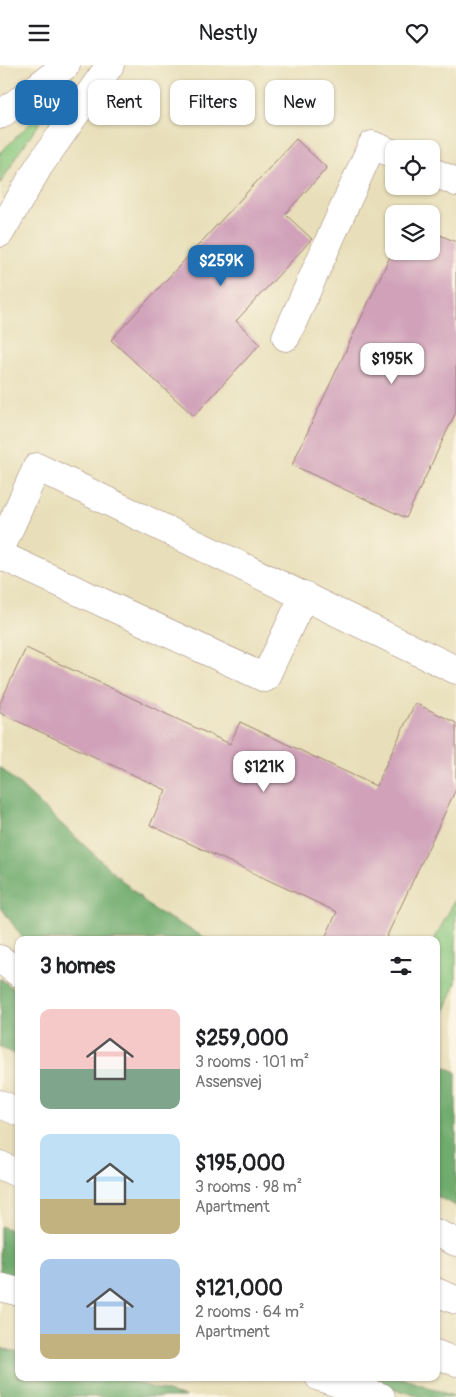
<!DOCTYPE html>
<html lang="en">
<head>
<meta charset="utf-8">
<style>
	body { margin:0; font-family:Pangolin,sans-serif; background:#f2f2f2; color:#202124; height:100vh; display:flex; flex-direction:column; font-size:19px; white-space:nowrap }
	* { box-sizing:border-box; margin:0 }
	p { font-size:16px; color:#757577 }
	.icon { flex:none; width:28px; height:28px; fill:none; stroke:currentColor; stroke-width:2; stroke-linecap:round; stroke-linejoin:round }
	.map { position:relative; flex:1; overflow:hidden }
	.side { position:absolute; left:15px; top:871px; width:425px; height:445px; display:flex; flex-direction:column; background:#fff; border-radius:10px; box-shadow:0 1px 4px #0004 }
	.side>* { flex:none }
	.banner { position:absolute; left:15px; top:15px; width:426px; height:45px; display:flex; gap:10px }
	.fabs { position:absolute; left:385px; top:75px; display:grid; gap:10px }
	.fabs a { display:grid; place-items:center; width:55px; height:55px; border-radius:10px; background:#fff; box-shadow:0 1px 4px #0004; font-size:25px }
	.price { position:absolute; translate:-50% -42px; padding:0 11px; border-radius:10px; background:#fff; color:#222; font-size:16px; line-height:32px; filter:drop-shadow(0 1px 2px #0008) }
	.price::after { content:''; position:absolute; left:50%; top:30px; width:15px; height:11px; margin-left:-8px; background:inherit; clip-path:polygon(0 0,100% 0,50% 100%) }
	.price.on { background:#1f6fb2; color:#fff }
	ul { padding:0; list-style:none }
	li { display:flex; align-items:center; gap:15px; height:125px; padding:0 25px }
	li span { display:grid; place-items:center; flex:none; width:140px; height:100px; border-radius:10px; color:#555 }
	li>.icon { margin-inline-start:auto }
	span .icon { width:60px; height:60px; fill:#fffc; stroke-width:1 }
	li b { font-size:21px }
	h2 { display:flex; justify-content:space-between; align-items:center; height:60px; padding:0 25px; font-size:21px }
	.pill { padding:0 18px; border-radius:10px; background:#fff; box-shadow:0 1px 4px #0004; font-size:18px; line-height:45px }
	.pill.on { background:#1f6fb2; color:#fff }
	header { display:flex; justify-content:space-between; align-items:center; height:65px; padding:0 25px; background:#fff; font-size:22px; font-weight:600 }
	.map>svg:first-child { display:block }
	.green { fill:#8ac77e; stroke:#6a7354 }
	.forest { fill:#6fac6d; stroke:#5c664c }
	.building { fill:#d0a1b9 }
	.lines { fill:none; stroke-linecap:round; stroke-linejoin:round }
	.minor-casing { stroke:#997f72; stroke-width:29 }
	.major-casing { stroke:#997f72; stroke-width:29 }
	.highway-casing { stroke:#997f72; stroke-width:29 }
	.minor { stroke:#fff; stroke-width:28 }
	.major { stroke:#fff; stroke-width:28 }
	.highway { stroke:#fff; stroke-width:28 }
</style>
</head>
<body>
<header><svg class="icon" aria-label="menu" viewBox="0 0 24 24"><path d="M4 6h16M4 12h16M4 18h16"/></svg>Nestly<svg class="icon" aria-label="heart" viewBox="0 0 24 24"><path d="M12 20l-8-8c-3-5 5-10 8-4 3-6 11-1 8 4z"/></svg></header>
<div class="map">
<svg width="456" height="1332" viewBox="0 0 456 1332">
	<rect width="100%" height="100%" fill="#fcf5e5"/>
	<filter id="ink" filterUnits="userSpaceOnUse"><feTurbulence type="fractalNoise" baseFrequency=".02" numOctaves="2"/><feDisplacementMap in="SourceGraphic" scale="10" xChannelSelector="R" yChannelSelector="G"/><feConvolveMatrix kernelMatrix="1 2 1 2 8 2 1 2 1" color-interpolation-filters="sRGB"/></filter>
	<filter id="wash" filterUnits="userSpaceOnUse"><feTurbulence type="fractalNoise" baseFrequency=".0096" numOctaves="4" result="noise"/><feDisplacementMap in="SourceGraphic" scale="20" xChannelSelector="R" yChannelSelector="G"/><feGaussianBlur stdDeviation="1.12" result="paint"/><feColorMatrix in="noise" values="0 0 0 0 0 0 0 0 0 0 0 0 0 0 0 0 0 1.4 0 .05"/><feComposite in="paint" operator="in"/></filter>
	<g filter="url(#wash)">
		<rect width="100%" height="100%" fill="#e8dfba"/>
		<g class="green">
			<path d="M49,40L51,42L18,89L0,119V88Z"/>
			<path d="M456,833V918L436,967V875H434Z"/>
		</g>
		<g class="forest">
			<path d="M0,702L154,845L210,875H26L21,871L0,841Z"/>
			<path d="M0,913L19,928V992L0,982Z"/>
			<path d="M436,997L456,1007V1141L436,1131Z"/>
			<path d="M0,1161L19,1168V1215L0,1210Z"/>
			<path d="M0,1283L19,1287V1312L120,1313L185,1332H0Z"/>
			<path d="M359,1313H403L456,1332H421Z"/>
		</g>
		<g id="blocks">
			<g class="building">
				<path d="M296,74L327,103L285,149L312,174L236,256L260,279L194,351L111,275Z"/>
				<path d="M431,166L456,177V347L406,453L292,400L394,183V186H431Z"/>
				<path d="M26,583L230,679L240,657L376,721L415,638L456,658V724L385,875H324L337,847L150,760L166,725L0,648V638Z"/>
			</g>
		</g>
	</g>
	<g filter="url(#ink)">
		<use href="#blocks" fill-opacity="0" stroke="#997f72" stroke-width="1"/>
		<g class="lines">
			<defs>
				<g id="minor">
					<path d="M431,106L456,117"/>
					<path d="M286,272L372,80L394,89"/>
					<path d="M0,485L37,402L456,605"/>
					<path d="M0,490L265,613L304,530"/>
				</g>
				<g id="major">
					<path d="M19,40L36,23L66,0"/>
					<path d="M0,168L39,101L110,0"/>
				</g>
				<g id="highway">
					<path d="M0,50L36,23"/>
					<path d="M0,894L19,908"/>
					<path d="M0,1039L19,1047"/>
					<path d="M0,1100L19,1109"/>
					<path d="M436,1168L456,1177"/>
					<path d="M0,1222L19,1227"/>
					<path d="M436,1227L456,1235"/>
					<path d="M436,1289L456,1297"/>
					<path d="M319,1312L381,1332"/>
				</g>
			</defs>
			<use href="#minor" class="minor-casing"/>
			<use href="#major" class="major-casing"/>
			<use href="#highway" class="highway-casing"/>
			<use href="#minor" class="minor"/>
			<use href="#major" class="major"/>
			<use href="#highway" class="highway"/>
		</g>
	</g>
</svg>
<div class="fabs">
<a><svg class="icon" aria-label="locate" viewBox="0 0 24 24"><circle cx="12" cy="12" r="6"/><path d="M12 2v4M12 18v4M2 12h4M18 12h4"/></svg></a>
<a><svg class="icon" aria-label="layers" viewBox="0 0 24 24"><path d="M12 4l9 5-9 5-9-5zM3 14l9 5 9-5"/></svg></a>
</div>
<b class="price on" style="left:221px;top:222px">$259K</b>
<b class="price" style="left:392px;top:320px">$195K</b>
<b class="price" style="left:264px;top:728px">$121K</b>
<div class="banner">
<a class="pill on">Buy</a>
<a class="pill">Rent</a>
<a class="pill">Filters</a>
<a class="pill">New</a>
</div>
<section class="side">
<h2>3 homes<svg class="icon" aria-label="filters" viewBox="0 0 24 24"><path d="M4 7h16M4 17h16"/><circle cx="9" cy="7" r="2"/><circle cx="15" cy="17" r="2"/></svg></h2>
<ul>
<li><span style="background:linear-gradient(#f6c9c9 60%,#7fa58c 0)"><svg class="icon" aria-label="home" viewBox="0 0 24 24"><path d="M3 11l9-7 9 7M6 9v11h12V9"/></svg></span><div><b>$259,000</b><p>3 rooms · 101 m²</p><p>Assensvej</p></div></li>
<li><span style="background:linear-gradient(#bfe0f5 65%,#c2b280 0)"><svg class="icon" aria-label="home" viewBox="0 0 24 24"><path d="M3 11l9-7 9 7M6 9v11h12V9"/></svg></span><div><b>$195,000</b><p>3 rooms · 98 m²</p><p>Apartment</p></div></li>
<li><span style="background:linear-gradient(#a9c7e8 75%,#c2b280 0)"><svg class="icon" aria-label="home" viewBox="0 0 24 24"><path d="M3 11l9-7 9 7M6 9v11h12V9"/></svg></span><div><b>$121,000</b><p>2 rooms · 64 m²</p><p>Apartment</p></div></li>
</ul>
</section>
</div>
</body>
</html>
